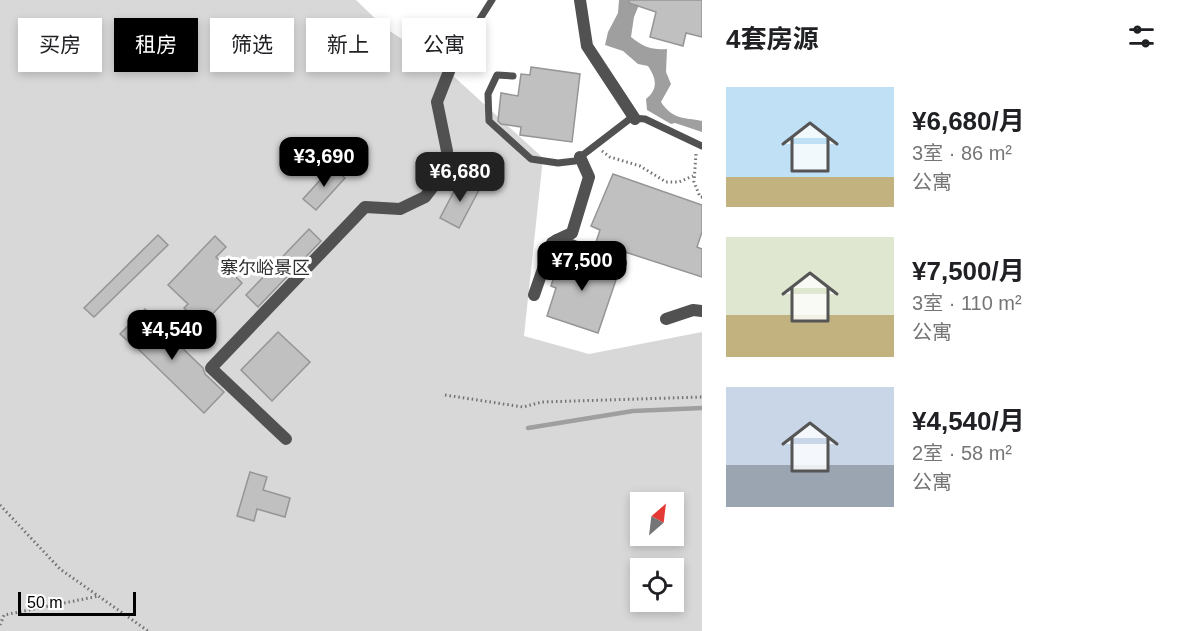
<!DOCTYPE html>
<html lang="zh">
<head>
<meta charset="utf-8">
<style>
	body { margin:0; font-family:Helvetica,"Noto Sans SC",sans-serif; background:#f6f6f6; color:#202124; height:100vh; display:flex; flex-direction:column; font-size:22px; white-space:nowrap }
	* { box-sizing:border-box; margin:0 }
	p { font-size:20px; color:#757577 }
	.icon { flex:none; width:33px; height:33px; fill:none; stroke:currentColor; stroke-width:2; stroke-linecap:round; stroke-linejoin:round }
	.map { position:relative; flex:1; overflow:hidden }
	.side { display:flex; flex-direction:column; background:#fff; width:480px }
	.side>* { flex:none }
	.banner { position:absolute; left:18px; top:18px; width:570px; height:54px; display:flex; gap:12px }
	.needle { width:39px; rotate:28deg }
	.tools { position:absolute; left:630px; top:492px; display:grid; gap:12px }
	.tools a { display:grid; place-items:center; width:54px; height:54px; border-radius:0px; background:#fff; box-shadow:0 3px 9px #0003; font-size:30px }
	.scale { position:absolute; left:18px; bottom:15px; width:118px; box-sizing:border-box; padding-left:6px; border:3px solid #000; border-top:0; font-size:16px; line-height:21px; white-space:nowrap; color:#000; -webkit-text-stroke:4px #fff; paint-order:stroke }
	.price { position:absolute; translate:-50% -51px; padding:0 14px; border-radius:12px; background:#000; color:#fff; font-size:20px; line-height:39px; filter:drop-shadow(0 2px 3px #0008) }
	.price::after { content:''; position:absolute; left:50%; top:36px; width:18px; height:14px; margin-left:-9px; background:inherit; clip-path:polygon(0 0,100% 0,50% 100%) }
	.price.active { background:#222; color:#fff }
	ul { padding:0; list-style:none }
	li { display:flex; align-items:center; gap:18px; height:150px; padding:0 24px }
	li span { display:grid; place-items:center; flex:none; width:168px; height:120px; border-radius:0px; color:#555 }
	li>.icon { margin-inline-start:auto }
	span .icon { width:72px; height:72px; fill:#fffc; stroke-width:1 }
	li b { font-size:26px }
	h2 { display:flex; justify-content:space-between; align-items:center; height:72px; padding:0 24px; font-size:26px }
	.pill { padding:0 21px; border-radius:0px; background:#fff; box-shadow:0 3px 9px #0003; font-size:21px; line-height:54px }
	.pill.active { background:#000; color:#fff }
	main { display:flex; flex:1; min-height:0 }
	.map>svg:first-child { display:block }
	.green { fill:#d8d8d8; fill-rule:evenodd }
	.water { fill:#9f9f9f }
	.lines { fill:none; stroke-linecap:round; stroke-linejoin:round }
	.stream { stroke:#9f9f9f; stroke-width:4.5 }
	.building { fill:#c0c0c0; stroke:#959595; stroke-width:1.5 }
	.path { stroke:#737373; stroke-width:3; stroke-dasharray:1.5 3; stroke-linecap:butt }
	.lane { stroke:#515151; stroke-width:7 }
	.street { stroke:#515151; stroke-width:12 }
	.labels { text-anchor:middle; stroke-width:6; stroke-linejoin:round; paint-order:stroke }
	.park-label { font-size:18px; fill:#2f2f2f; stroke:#fff }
</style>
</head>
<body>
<main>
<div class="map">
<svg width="702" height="631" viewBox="0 0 702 631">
	<rect width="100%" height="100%" fill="#fff"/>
	<path class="green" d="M0,0H356L385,28L439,63L543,158L524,336L589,354L702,332V631H0ZM640,502H674V536H640ZM640,568H674V602H640Z"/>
	<path class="water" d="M619,0H641L634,17L631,37C643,47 652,50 667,49L666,72L671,84L661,102C673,120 683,117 702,121V132L675,123L671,124L647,110L646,99C659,89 656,78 648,66L638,64L623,51L605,45L608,32L618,13Z"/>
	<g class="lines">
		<path class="stream" d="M528,428L633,411L702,408"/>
	</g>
	<g class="building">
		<path d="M629,0H702V37L686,33L683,46L650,37L656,12L629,3Z"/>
		<path d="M531,67L580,74L572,142L520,135L521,127L501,124L498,121L501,93L518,96L521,74L530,75Z"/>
		<path d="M332,167L345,178L316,210L303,199Z"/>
		<path d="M613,174L702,205V232L697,247L702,249V277L625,252L624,255L595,245L600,230L591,226Z"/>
		<path d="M461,178L480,188L459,228L440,218Z"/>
		<path d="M309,229L321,241L258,307L246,295Z"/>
		<path d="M158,235L168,245L94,317L84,308Z"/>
		<path d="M215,236L226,247L216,257L242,283L202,325L184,308L188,304L168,285Z"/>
		<path d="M562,251L619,271L598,333L547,316L556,288L551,286Z"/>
		<path d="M145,309L155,319L153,320L203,368L205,374L224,392L204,413L131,342L130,343L120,334Z"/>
		<path d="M278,332L310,362L272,401L241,370Z"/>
		<path d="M250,472L267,477L263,490L290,498L285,517L257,509L254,521L237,516Z"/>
	</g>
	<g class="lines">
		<g class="path">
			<path d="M602,151L610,157L640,166L666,182H679L693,176"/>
			<path d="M696,154L694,182L700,197H702"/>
			<path d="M445,395L523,407L542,402L702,397"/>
			<path d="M0,505L60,569L148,631"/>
			<path d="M0,625L4,615L99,596"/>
		</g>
		<g class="lane">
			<path d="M440,41L453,48L466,41L492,0"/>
			<path d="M513,76L497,75L488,94L489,121L531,159L558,163L575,161L631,118L645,119L702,146"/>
		</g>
		<g class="street">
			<path d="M580,0L587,46L635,119"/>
			<path d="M580,157L589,177L572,233L557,240L621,263"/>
			<path d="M534,295L552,243L557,240"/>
			<path d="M666,319L693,310L702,311"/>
			<path d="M286,439L211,368L365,207L400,209L425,197L446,170L447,151L437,102L455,56L456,46"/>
		</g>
	</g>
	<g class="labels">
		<g class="park-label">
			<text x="265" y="274">寨尔峪景区</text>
		</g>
	</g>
</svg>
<div class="tools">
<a><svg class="needle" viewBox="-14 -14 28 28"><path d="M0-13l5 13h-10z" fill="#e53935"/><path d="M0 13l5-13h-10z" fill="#757577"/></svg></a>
<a><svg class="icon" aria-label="locate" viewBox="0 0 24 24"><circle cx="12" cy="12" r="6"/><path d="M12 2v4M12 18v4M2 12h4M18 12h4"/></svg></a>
</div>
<div class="scale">50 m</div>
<b class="price" style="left:324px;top:188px">¥3,690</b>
<b class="price active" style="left:460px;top:203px">¥6,680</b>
<b class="price" style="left:582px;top:292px">¥7,500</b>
<b class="price" style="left:172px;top:361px">¥4,540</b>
<div class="banner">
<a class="pill">买房</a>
<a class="pill active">租房</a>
<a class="pill">筛选</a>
<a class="pill">新上</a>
<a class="pill">公寓</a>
</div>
</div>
<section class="side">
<h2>4套房源<svg class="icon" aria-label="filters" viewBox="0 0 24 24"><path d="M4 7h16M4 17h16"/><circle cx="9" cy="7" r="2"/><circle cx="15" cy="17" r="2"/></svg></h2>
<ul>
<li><span style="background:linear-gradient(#bfe0f5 75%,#c2b280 0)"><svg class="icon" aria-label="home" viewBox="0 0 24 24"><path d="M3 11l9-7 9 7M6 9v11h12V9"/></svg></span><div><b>¥6,680/月</b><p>3室 · 86 m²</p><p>公寓</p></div></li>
<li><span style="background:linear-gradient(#dfe7d0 65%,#c2b280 0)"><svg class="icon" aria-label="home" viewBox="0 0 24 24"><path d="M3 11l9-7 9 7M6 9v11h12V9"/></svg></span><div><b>¥7,500/月</b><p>3室 · 110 m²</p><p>公寓</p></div></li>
<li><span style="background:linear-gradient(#c9d6e8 65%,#9aa5b1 0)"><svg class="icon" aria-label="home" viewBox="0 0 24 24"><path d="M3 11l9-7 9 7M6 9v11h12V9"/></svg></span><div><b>¥4,540/月</b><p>2室 · 58 m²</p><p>公寓</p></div></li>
</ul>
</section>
</main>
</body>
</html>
